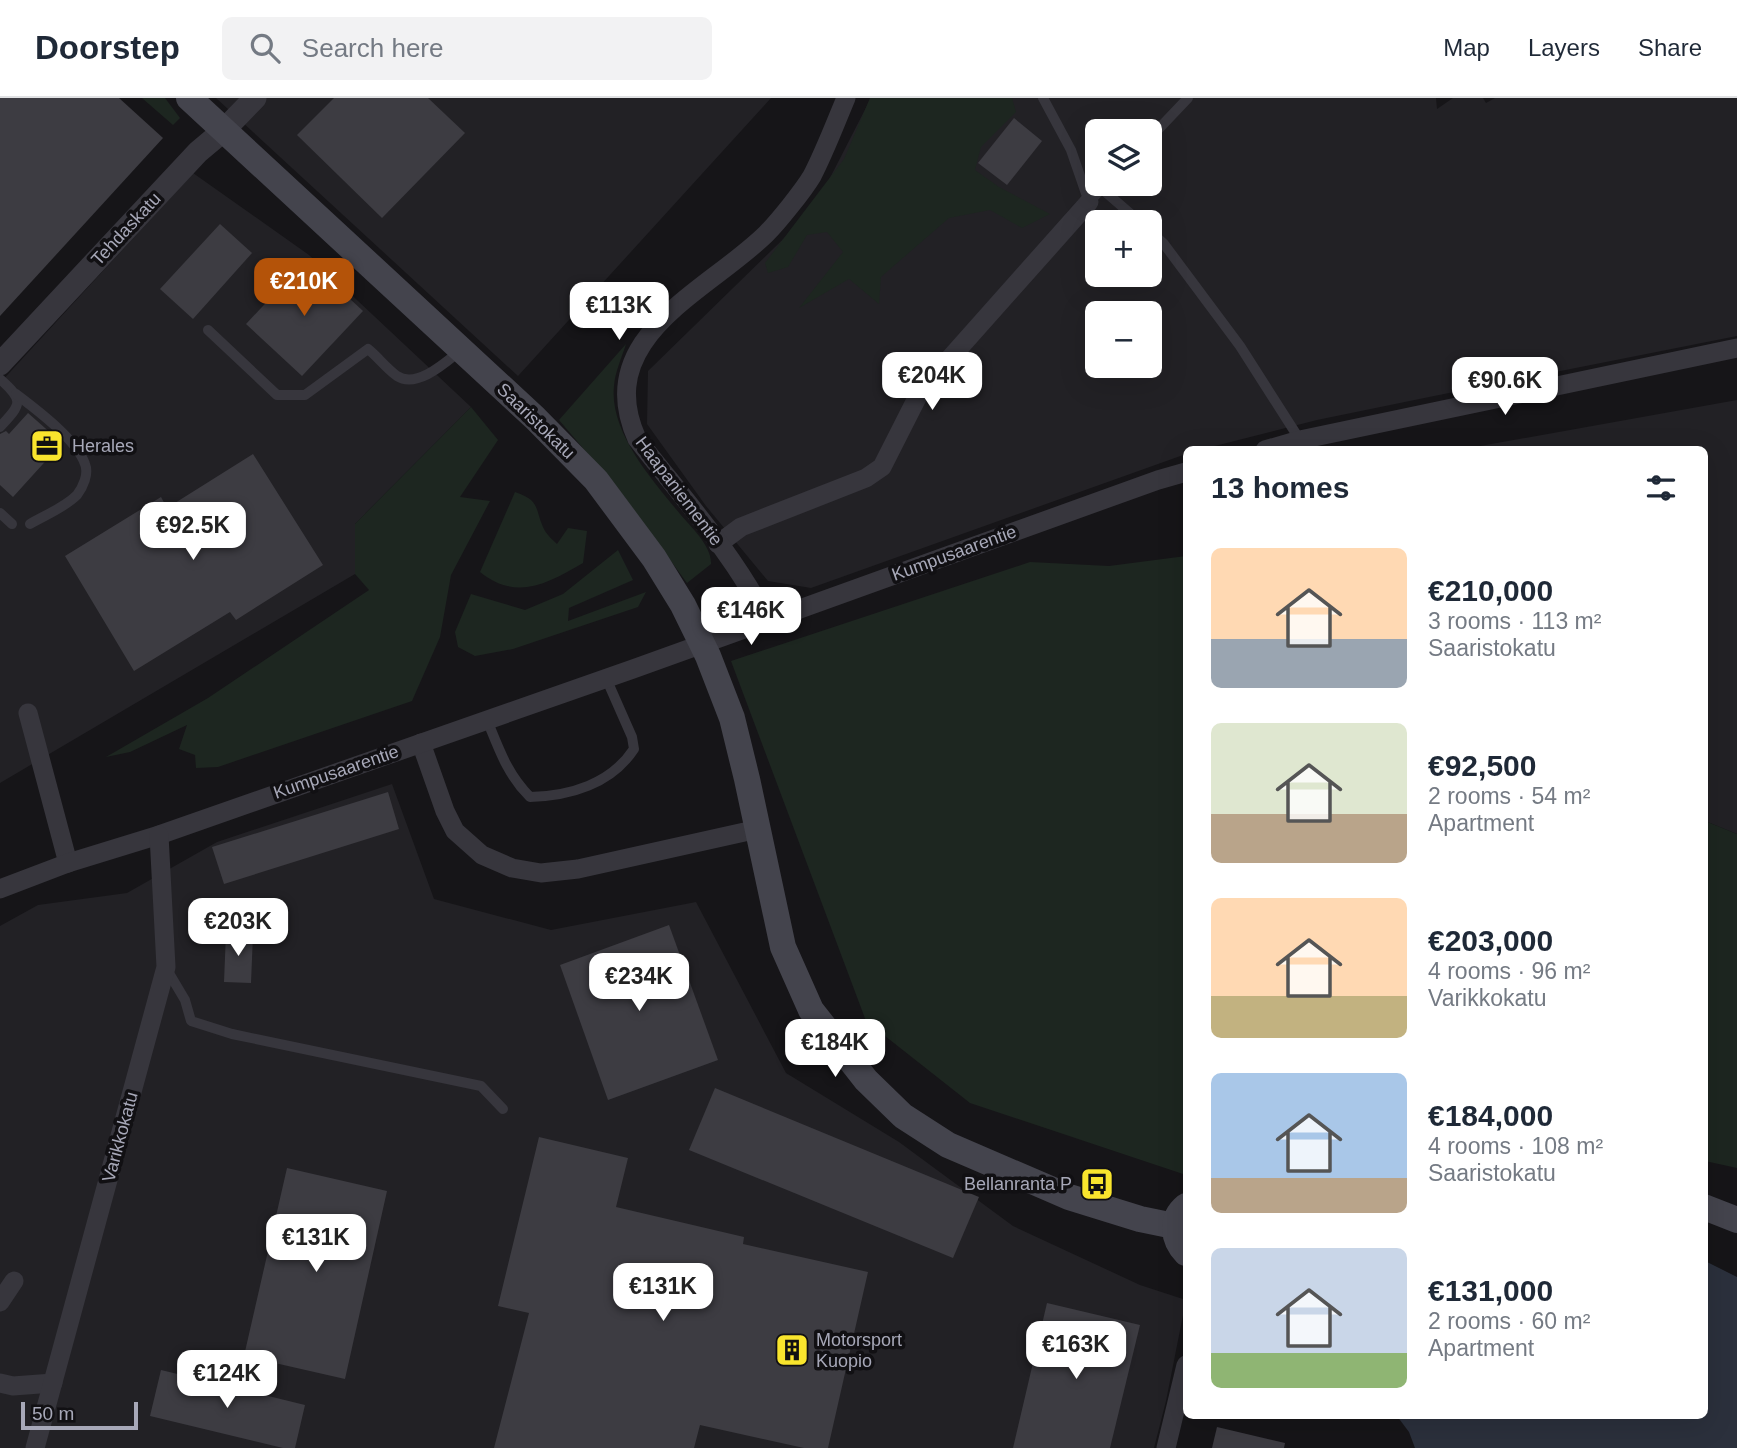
<!DOCTYPE html>
<html lang="en">
<head>
<meta charset="utf-8">
<style>
	body { margin:0; font-family:Helvetica,sans-serif; background:#f2f2f3; color:#1f2937; height:100vh; display:flex; flex-direction:column; font-size:26px; white-space:nowrap }
	* { box-sizing:border-box; margin:0 }
	p { font-size:23px; color:#747a83 }
	.icon { flex:none; width:38px; height:38px; fill:none; stroke:currentColor; stroke-width:2; stroke-linecap:round; stroke-linejoin:round }
	.map { position:relative; flex:1; overflow:hidden }
	.details { position:absolute; left:1183px; top:348px; width:525px; height:973px; display:flex; flex-direction:column; background:#fff; border-radius:10px; box-shadow:0 7px 28px #0002 }
	.details>* { flex:none }
	.tools { position:absolute; left:1085px; top:21px; display:grid; gap:14px }
	.tools a { display:grid; place-items:center; width:77px; height:77px; border-radius:10px; background:#fff; box-shadow:0 7px 28px #0002; font-size:35px }
	.scale { position:absolute; left:21px; bottom:18px; width:117px; box-sizing:border-box; padding-left:7px; border:4px solid #a7a8b8; border-top:0; font-size:19px; line-height:24px; white-space:nowrap; color:#a7a8b8; -webkit-text-stroke:5px #111013; paint-order:stroke }
	.price { position:absolute; translate:-50% -60px; padding:0 16px; border-radius:14px; background:#fff; color:#222; font-size:23px; line-height:46px; filter:drop-shadow(0 2px 4px #0008) }
	.price::after { content:''; position:absolute; left:50%; top:42px; width:21px; height:16px; margin-left:-10px; background:inherit; clip-path:polygon(0 0,100% 0,50% 100%) }
	.price.active { background:#b45309; color:#fff }
	ul { padding:0; list-style:none }
	li { display:flex; align-items:center; gap:21px; height:175px; padding:0 28px }
	li span { display:grid; place-items:center; flex:none; width:196px; height:140px; border-radius:10px; color:#555 }
	li>.icon { margin-inline-start:auto }
	span .icon { width:84px; height:84px; fill:#fffc; stroke-width:1 }
	li b { font-size:30px }
	h2 { display:flex; justify-content:space-between; align-items:center; height:84px; padding:0 28px; font-size:30px }
	header { display:flex; align-items:center; gap:42px; box-sizing:border-box; height:98px; padding:0 35px; background:#fff; border-bottom:2px solid #e0e1e3 }
	header strong { font-size:33px }
	nav { display:flex; gap:38px; margin-inline-start:auto; font-size:24px }
	.search { width:490px; height:63px; background:#f2f2f3; display:flex; align-items:center; gap:18px; box-sizing:border-box; padding:0 24px; border-radius:10px; color:#747a83; font-size:26px }
	.map>svg:first-child { display:block }
	.built { fill:#222125; fill-rule:evenodd }
	.green { fill:#1d2620 }
	.water { fill:#2b303c }
	.building { fill:#3d3c42 }
	.lines { fill:none; stroke-linecap:round; stroke-linejoin:round }
	.service { stroke:#37363d; stroke-width:10 }
	.minor { stroke:#37363d; stroke-width:19 }
	.tertiary { stroke:#37363d; stroke-width:23 }
	.secondary { stroke:#44444d; stroke-width:26 }
	.labels { text-anchor:middle; stroke-width:7; stroke-linejoin:round; paint-order:stroke }
	.street-label { font-size:18px; fill:#a7a8b8; stroke:#111013 }
	.poi-label { font-size:18px; fill:#a7a8b8; stroke:#111013; text-anchor:start }
</style>
</head>
<body>
<header>
<strong>Doorstep</strong>
<div class="search"><svg class="icon" aria-label="search" viewBox="0 0 24 24"><circle cx="10" cy="10" r="6"/><path d="M15 15l6 6"/></svg>Search here</div>
<nav><a>Map</a><a>Layers</a><a>Share</a></nav>
</header>
<div class="map">
<svg width="1737" height="1350" viewBox="0 0 1737 1350">
	<rect width="100%" height="100%" fill="#161518"/>
	<g class="built">
		<path d="M216,0H771L518,278Z"/>
		<path d="M871,0H1436L1437,11L1453,0H1483L1486,5L1495,0H1737V238L1434,298L1317,322L1199,352H1186V356L811,490L768,483L706,408L647,326L648,273L814,111ZM1097,33H1150V86H1097ZM1097,124H1150V177H1097ZM1097,215H1150V268H1097Z"/>
		<path d="M193,75L309,157L471,309L355,426V476L0,685V285Z"/>
		<path d="M1737,302V736L1705,723L1704,352H1458Z"/>
		<path d="M392,686L434,801L551,832L696,804L786,975L899,1044L1013,1128L1140,1187L1186,1202L1166,1303L1154,1350H0V828L38,807L127,795L217,744Z"/>
	</g>
	<g class="green">
		<path d="M142,0H165L180,20L173,27Z"/>
		<path d="M870,0H1012L1016,14L981,49L975,72L999,89L1050,116L1022,130L990,112L949,120L881,179L879,206L849,181L799,210L843,154L827,134L807,137L788,169L768,175L765,165L844,61Z"/>
		<path d="M626,246C622,259 615,274 614,288C609,334 653,383 680,416C691,429 712,448 711,466L687,485L622,396L559,322Z"/>
		<path d="M471,309L498,342L460,399L490,403L451,477L440,539L412,603L218,669L196,670L195,657L179,651L187,627L130,654L106,659L208,600L369,492L355,476V426Z"/>
		<path d="M515,394C542,403 534,412 545,433C548,438 553,442 557,446L568,430L587,433L583,465C547,486 516,503 480,474Z"/>
		<path d="M618,452L633,482L569,510L568,523L646,494L638,509L513,551L475,558L458,549L455,534L471,496L525,512L563,496Z"/>
		<path d="M1186,458V1077L970,1005L866,923L731,563L1030,464L1109,468Z"/>
		<path d="M1705,723L1737,736V1070L1705,1063Z"/>
	</g>
	<path class="water" d="M1705,1163L1737,1179V1350H1415L1409,1334L1397,1318H1704Z"/>
	<g class="building">
		<path d="M0,0H119L163,40L0,218Z"/>
		<path d="M334,0H428L465,35L382,120L297,37Z"/>
		<path d="M1014,20L1042,43L1007,87L978,65Z"/>
		<path d="M220,126L252,155L193,221L160,191Z"/>
		<path d="M307,161L363,213L302,278L246,226Z"/>
		<path d="M28,315L62,345L13,399L0,387V336L6,333L9,336Z"/>
		<path d="M253,356L323,467L236,522L230,514L134,573L65,458L161,399L167,410Z"/>
		<path d="M388,694L399,731L224,786L212,749Z"/>
		<path d="M669,827L718,962L608,1002L560,867Z"/>
		<path d="M226,835L253,836L251,885L224,884Z"/>
		<path d="M715,990L979,1099L953,1160L689,1052Z"/>
		<path d="M539,1039L628,1060L616,1109L744,1139L743,1146L868,1174L828,1350H804L700,1327L694,1350H494L529,1215L498,1208Z"/>
		<path d="M287,1070L387,1093L345,1281L244,1258Z"/>
		<path d="M1047,1205L1140,1227L1110,1350H1013Z"/>
		<path d="M161,1272L305,1307L295,1350H283L150,1318Z"/>
		<path d="M1217,1329L1285,1345L1284,1350H1212Z"/>
	</g>
	<g class="lines">
		<g class="service">
			<path d="M1043,0L1071,52L1089,104L1106,86"/>
			<path d="M1150,40L1188,0"/>
			<path d="M1102,91L1140,124"/>
			<path d="M1150,133L1164,146L1240,248L1300,342"/>
			<path d="M208,232L277,297H305L368,251C378,259 386,270 397,278C417,291 446,264 461,252"/>
			<path d="M0,281C25,303 21,306 0,329"/>
			<path d="M16,296C37,312 76,341 85,366C89,376 83,389 77,397C64,410 45,417 30,426"/>
			<path d="M0,415L12,426"/>
			<path d="M487,622C499,651 507,676 530,699C570,698 611,686 634,651L632,639L606,580"/>
			<path d="M166,870L185,902L191,923L232,936L481,988L503,1011"/>
		</g>
		<g class="minor">
			<path d="M1265,352L1300,342L1737,250"/>
			<path d="M718,446L741,429L866,380L882,369L920,294L1089,104"/>
			<path d="M767,522C734,456 682,399 637,341C591,239 707,194 766,136C778,124 803,93 812,78C825,53 835,26 846,0"/>
			<path d="M28,615L68,765"/>
			<path d="M421,645L445,713L455,733L482,757L512,770L541,775L578,771L758,731"/>
			<path d="M0,791L68,765L159,737L633,571L1158,382L1186,374"/>
			<path d="M0,1204L14,1183"/>
			<path d="M0,1285L13,1288L53,1285"/>
			<path d="M35,1350L166,869L159,737"/>
			<path d="M1166,1350L1186,1267"/>
		</g>
		<path class="tertiary" d="M0,266L198,54L223,33L255,0"/>
		<g class="secondary">
			<path d="M189,0L535,320L596,382L654,460L683,507L708,558L732,620L747,681L783,849L811,912L866,982L903,1018L948,1047L1069,1099L1140,1121L1174,1128"/>
			<path d="M1186,1108C1170,1121 1173,1142 1186,1155"/>
			<path d="M1704,1109L1737,1122"/>
		</g>
	</g>
	<defs>
		<symbol id="office-square" viewBox="-11 -11 22 22"><rect x="-9" y="-9" width="18" height="18" rx="4" fill="#f9e52d" stroke="#111013"/><path d="M-6-3h4V-5.5h4V-3h4V5H-6ZM-1-4.5V-3h2v-1.5ZM-6 0V1H6V0Z" fill="#111"/></symbol>
		<symbol id="bus-square" viewBox="-11 -11 22 22"><rect x="-9" y="-9" width="18" height="18" rx="4" fill="#f9e52d" stroke="#111013"/><path d="M-5-6H5V4H4V6H2V4H-2V6H-4V4H-5ZM-3.5-4V0h7V-4ZM-3.5 1.2v1.5H-2V1.2ZM2 1.2v1.5H3.5V1.2Z" fill="#111"/></symbol>
		<symbol id="building-square" viewBox="-11 -11 22 22"><rect x="-9" y="-9" width="18" height="18" rx="4" fill="#f9e52d" stroke="#111013"/><path d="M-4-6H4V6H1V3H-1V6H-4ZM-2.5-4.3h1.7v1.8h-1.7ZM.8-4.3h1.7v1.8H.8ZM-2.5-1h1.7V.8h-1.7ZM.8-1h1.7V.8H.8Z" fill="#111"/></symbol>
	</defs>
	<g fill-rule="evenodd">
		<use href="#office-square" x="28" y="329" width="38" height="38"/>
		<use href="#bus-square" x="1078" y="1067" width="38" height="38"/>
		<use href="#building-square" x="773" y="1233" width="38" height="38"/>
	</g>
	<g class="labels">
		<g class="street-label">
			<text transform="translate(126 131) rotate(-47)" y="6">Tehdaskatu</text>
			<text transform="translate(536 323) rotate(44)" y="6">Saaristokatu</text>
			<text transform="translate(679 393) rotate(53)" y="6">Haapaniementie</text>
			<text transform="translate(954 455) rotate(-20)" y="6">Kumpusaarentie</text>
			<text transform="translate(336 674) rotate(-19)" y="6">Kumpusaarentie</text>
			<text transform="translate(120 1039) rotate(-75)" y="6">Varikkokatu</text>
		</g>
		<g class="poi-label">
			<text x="72" y="354">Herales</text>
			<text x="1072" y="1092" text-anchor="end">Bellanranta P</text>
			<text x="816" y="1248">Motorsport<tspan x="816" dy="21">Kuopio</tspan></text>
		</g>
	</g>
</svg>
<div class="tools">
<a><svg class="icon" aria-label="layers" viewBox="0 0 24 24"><path d="M12 4l9 5-9 5-9-5zM3 14l9 5 9-5"/></svg></a>
<a>+</a>
<a>−</a>
</div>
<div class="scale">50 m</div>
<b class="price active" style="left:304px;top:220px">€210K</b>
<b class="price" style="left:619px;top:244px">€113K</b>
<b class="price" style="left:932px;top:314px">€204K</b>
<b class="price" style="left:1505px;top:319px">€90.6K</b>
<b class="price" style="left:193px;top:464px">€92.5K</b>
<b class="price" style="left:751px;top:549px">€146K</b>
<b class="price" style="left:238px;top:860px">€203K</b>
<b class="price" style="left:639px;top:915px">€234K</b>
<b class="price" style="left:835px;top:981px">€184K</b>
<b class="price" style="left:316px;top:1176px">€131K</b>
<b class="price" style="left:663px;top:1225px">€131K</b>
<b class="price" style="left:1076px;top:1283px">€163K</b>
<b class="price" style="left:227px;top:1312px">€124K</b>
<section class="details">
<h2>13 homes<svg class="icon" aria-label="filters" viewBox="0 0 24 24"><path d="M4 7h16M4 17h16"/><circle cx="9" cy="7" r="2"/><circle cx="15" cy="17" r="2"/></svg></h2>
<ul>
<li><span style="background:linear-gradient(#ffd9b3 65%,#9aa5b1 0)"><svg class="icon" aria-label="home" viewBox="0 0 24 24"><path d="M3 11l9-7 9 7M6 9v11h12V9"/></svg></span><div><b>€210,000</b><p>3 rooms · 113 m²</p><p>Saaristokatu</p></div></li>
<li><span style="background:linear-gradient(#dfe7d0 65%,#b9a48a 0)"><svg class="icon" aria-label="home" viewBox="0 0 24 24"><path d="M3 11l9-7 9 7M6 9v11h12V9"/></svg></span><div><b>€92,500</b><p>2 rooms · 54 m²</p><p>Apartment</p></div></li>
<li><span style="background:linear-gradient(#ffd9b3 70%,#c2b280 0)"><svg class="icon" aria-label="home" viewBox="0 0 24 24"><path d="M3 11l9-7 9 7M6 9v11h12V9"/></svg></span><div><b>€203,000</b><p>4 rooms · 96 m²</p><p>Varikkokatu</p></div></li>
<li><span style="background:linear-gradient(#a9c7e8 75%,#b9a48a 0)"><svg class="icon" aria-label="home" viewBox="0 0 24 24"><path d="M3 11l9-7 9 7M6 9v11h12V9"/></svg></span><div><b>€184,000</b><p>4 rooms · 108 m²</p><p>Saaristokatu</p></div></li>
<li><span style="background:linear-gradient(#c9d6e8 75%,#8fb573 0)"><svg class="icon" aria-label="home" viewBox="0 0 24 24"><path d="M3 11l9-7 9 7M6 9v11h12V9"/></svg></span><div><b>€131,000</b><p>2 rooms · 60 m²</p><p>Apartment</p></div></li>
</ul>
</section>
</div>
</body>
</html>
